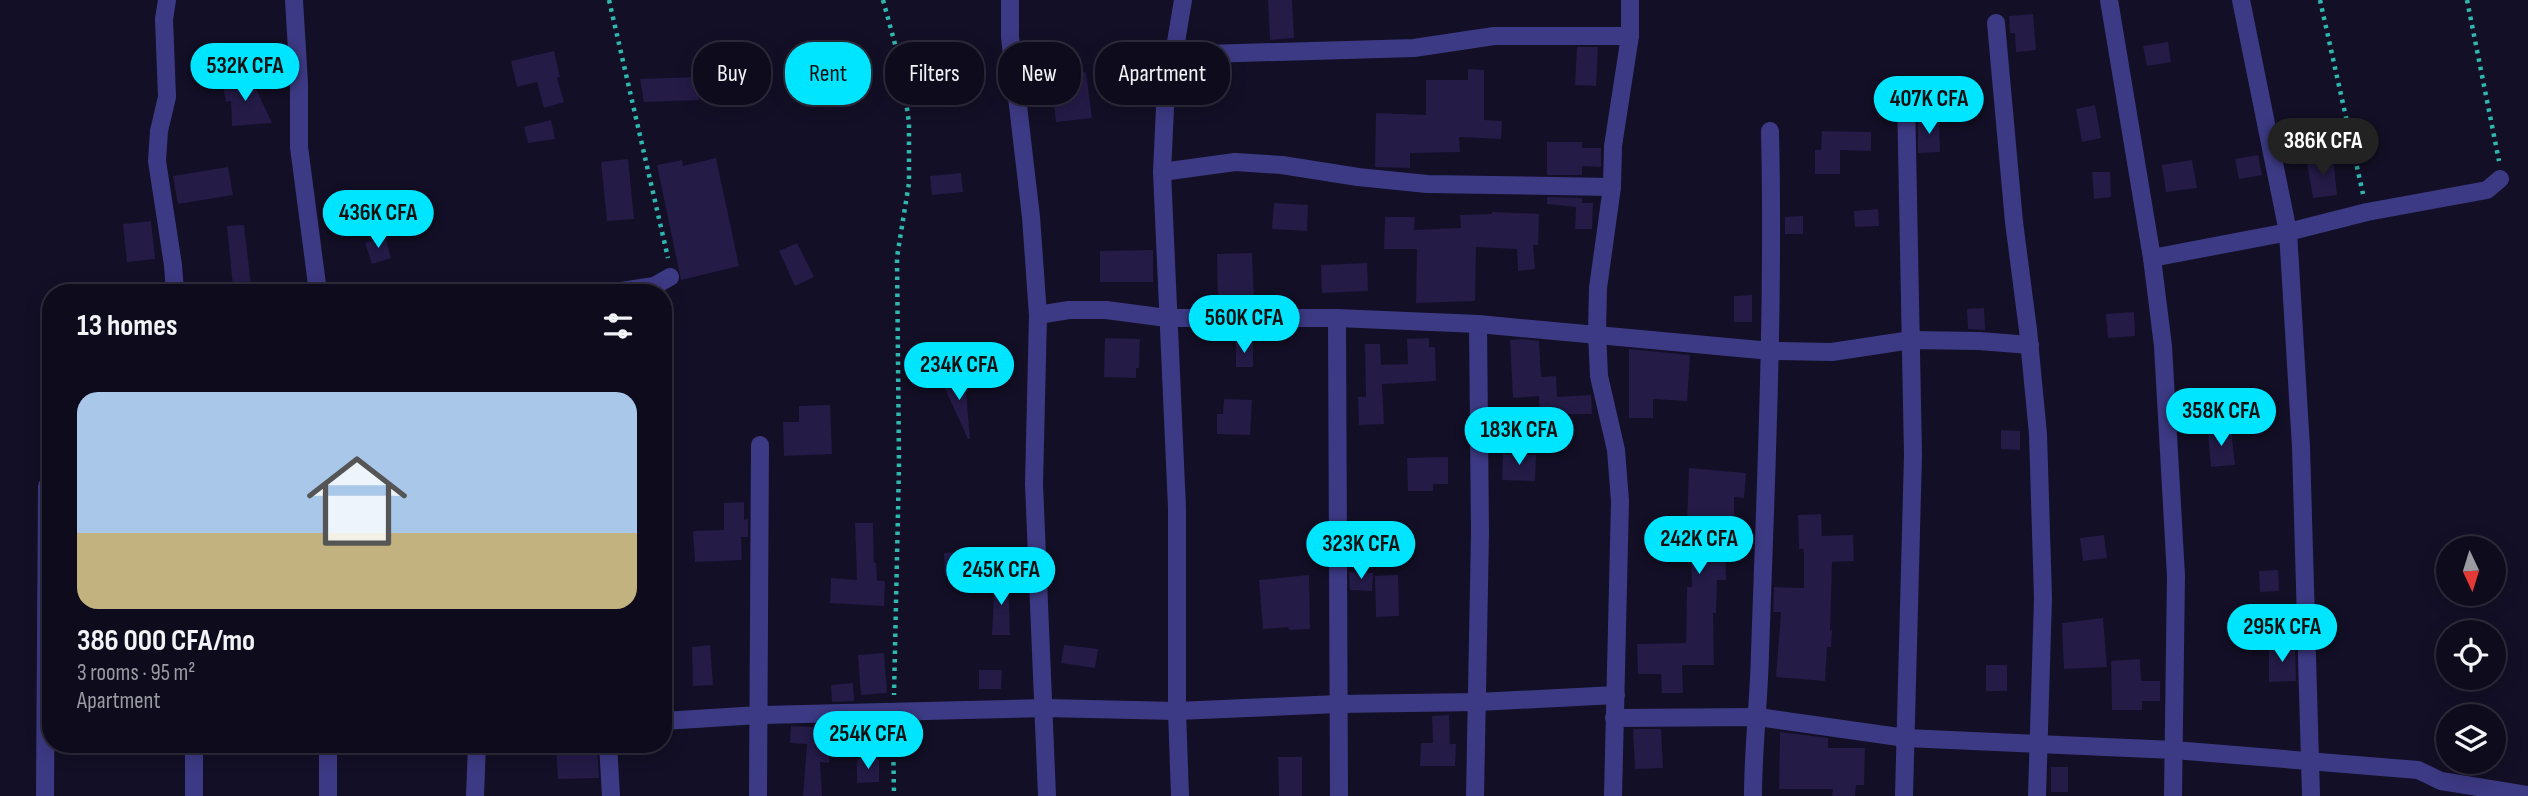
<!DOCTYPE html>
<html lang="en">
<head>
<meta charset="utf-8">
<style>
	body { margin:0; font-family:"Sofia Sans Condensed",sans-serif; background:#1c1929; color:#f1f3f6; height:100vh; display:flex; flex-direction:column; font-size:26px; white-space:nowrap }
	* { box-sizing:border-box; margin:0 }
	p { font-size:23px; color:#9b9ba3 }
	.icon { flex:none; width:38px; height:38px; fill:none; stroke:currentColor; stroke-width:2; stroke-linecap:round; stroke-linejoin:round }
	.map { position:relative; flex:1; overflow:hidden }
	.details { position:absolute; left:42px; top:284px; width:630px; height:469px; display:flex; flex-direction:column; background:#0e0b1c; border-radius:28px; box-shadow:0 4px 18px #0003,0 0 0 2px #2e2b3b }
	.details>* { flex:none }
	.top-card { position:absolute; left:693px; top:42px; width:665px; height:63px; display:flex; gap:14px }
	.needle { width:46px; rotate:176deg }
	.tools { position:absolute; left:2436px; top:536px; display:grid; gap:14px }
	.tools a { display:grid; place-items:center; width:70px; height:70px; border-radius:50%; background:#0e0b1c; box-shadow:0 4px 18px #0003,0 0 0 2px #2e2b3b; font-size:35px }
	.price { position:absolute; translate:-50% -60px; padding:0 16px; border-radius:24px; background:#00e5ff; color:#111; font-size:23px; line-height:46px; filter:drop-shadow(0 2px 4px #0008) }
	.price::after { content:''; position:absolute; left:50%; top:42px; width:21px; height:16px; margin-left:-10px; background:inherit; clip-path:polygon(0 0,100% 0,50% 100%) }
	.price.selected { background:#222; color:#fff }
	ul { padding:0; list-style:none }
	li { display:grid; align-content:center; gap:14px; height:371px; padding:0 35px }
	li+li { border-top:2px solid #2e2b3b }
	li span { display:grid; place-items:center; height:217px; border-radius:21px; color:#555 }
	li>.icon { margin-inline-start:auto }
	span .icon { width:126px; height:126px; fill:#fffc; stroke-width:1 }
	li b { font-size:30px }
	h2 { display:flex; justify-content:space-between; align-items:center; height:84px; padding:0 35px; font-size:30px }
	.tag { padding:0 24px; border-radius:28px; background:#0e0b1c; box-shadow:0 4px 18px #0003,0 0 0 2px #2e2b3b; font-size:24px; line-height:63px }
	.tag.selected { background:#00e5ff; color:#111 }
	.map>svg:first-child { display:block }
	.building { fill:#241b47 }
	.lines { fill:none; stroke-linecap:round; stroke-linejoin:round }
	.path { stroke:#2fb8b0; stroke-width:4.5; stroke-dasharray:3.5 5; stroke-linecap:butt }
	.minor { stroke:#3d3a85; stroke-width:18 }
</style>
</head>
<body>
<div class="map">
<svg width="2528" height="796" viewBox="0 0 2528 796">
	<rect width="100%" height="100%" fill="#130f26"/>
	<g class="building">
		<path d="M1268,0H1292L1294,38L1270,40Z"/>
		<path d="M2033,14L2036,50L2016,52L2015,33H2010L2009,16Z"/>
		<path d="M2168,42L2171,62L2147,66L2143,46Z"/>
		<path d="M1577,47H1598L1596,86L1575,85Z"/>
		<path d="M554,51L560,77L557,78L564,102L544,108L537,82L517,87L511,61Z"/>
		<path d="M1468,69L1484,70V120L1502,121L1501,139L1459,137L1460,152L1410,153V168L1375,167L1376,113L1426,115V80H1468Z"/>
		<path d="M1086,72L1092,118L1056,122L1051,77Z"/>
		<path d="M1144,72L1148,89L1127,95L1123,77Z"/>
		<path d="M698,77L699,100L644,102L640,79Z"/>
		<path d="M251,78L272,123L232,126L231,101L226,102L222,83Z"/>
		<path d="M2095,105L2101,138L2082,142L2076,109Z"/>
		<path d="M551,120L555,139L528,143L524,127Z"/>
		<path d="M1918,120H1939L1940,152L1918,153Z"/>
		<path d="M1822,131L1871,132V151L1840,150V174H1815V150H1821Z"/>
		<path d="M1547,142H1582V148H1601V167L1582,166V175H1547Z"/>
		<path d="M2258,155L2262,175L2239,179L2235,159Z"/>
		<path d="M716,158L739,266L681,280L657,165L682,160L683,166Z"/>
		<path d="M628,159L634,219L607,221L601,162Z"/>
		<path d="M2333,159L2337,195L2313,198L2307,163Z"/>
		<path d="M2192,160L2197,188L2166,192L2162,165Z"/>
		<path d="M228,167L233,195L178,204L173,176Z"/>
		<path d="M2092,172H2110L2111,197L2094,199Z"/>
		<path d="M961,173L963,192L932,195L930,176Z"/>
		<path d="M1547,197L1582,198V203H1593L1592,229H1575L1576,207L1547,204Z"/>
		<path d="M1274,203L1308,205L1307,231L1272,229Z"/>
		<path d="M1878,209L1879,226L1855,227L1854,211Z"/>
		<path d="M1492,212L1539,214L1538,245H1533L1535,269L1518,271L1517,249L1476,247L1475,301L1416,303L1417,249H1384L1385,217H1415L1414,230L1461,228L1460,215L1492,214Z"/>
		<path d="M1803,216V234H1785V217Z"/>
		<path d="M151,221L155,259L127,262L123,224Z"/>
		<path d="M244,225L251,285L233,287L227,226Z"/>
		<path d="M385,237L391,258L372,264L365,243Z"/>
		<path d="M797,243L814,277L795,286L779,251Z"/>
		<path d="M1153,250V282H1100V251Z"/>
		<path d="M1252,253L1254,301L1218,302L1217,254Z"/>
		<path d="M1367,263L1368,291L1322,293L1321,265Z"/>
		<path d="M1752,295V322H1734V296Z"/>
		<path d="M1984,308L1985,330L1968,329L1967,309Z"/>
		<path d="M2134,312L2135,336L2108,338L2106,314Z"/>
		<path d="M1105,338L1140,339L1139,368H1136V378L1104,377Z"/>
		<path d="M1429,338V347H1435L1436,381L1382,384L1384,424L1359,425L1358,397H1366L1365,344H1380L1381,365L1408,364L1407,339Z"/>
		<path d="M1522,339L1539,341L1541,377L1556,376L1557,397L1591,395L1592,414H1562L1563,426H1559L1560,443H1541L1539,396L1513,398L1510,340Z"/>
		<rect x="1236" y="343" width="17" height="24"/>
		<path d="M1629,349L1690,355L1687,401L1653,399V418H1629Z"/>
		<path d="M965,380L970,439H968L942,382Z"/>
		<path d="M1224,399L1252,400L1250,435L1217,434V414H1223Z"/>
		<path d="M830,405L832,454L784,456L783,422H799V406Z"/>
		<path d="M2231,429L2235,465L2211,467L2208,432Z"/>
		<path d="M2001,430L2020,431V450L2001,449Z"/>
		<path d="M1503,454L1536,455L1535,481L1502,480Z"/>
		<path d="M1448,457V484H1433V491H1408L1407,458Z"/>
		<path d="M1689,468L1746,473L1744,498L1734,497V524H1725L1726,580H1717L1716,613H1713L1714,665H1682L1683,693H1662L1661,674H1638L1637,644L1686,643L1687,587H1692L1690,524H1687Z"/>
		<path d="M744,502V520L748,519V537H741L742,560L695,562L693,531L724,530V503Z"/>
		<path d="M1821,514L1822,536L1853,535L1854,561L1832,562L1830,630H1832L1831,647H1827L1825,681L1776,677L1781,612H1773L1774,587L1804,588V553L1803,549H1799L1798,515Z"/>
		<path d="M855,523H873L874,563H876L877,581H885L884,606L830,603L831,578L857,580Z"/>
		<path d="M2104,535L2107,558L2083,561L2080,538Z"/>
		<path d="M962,552L963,575L945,576L944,553Z"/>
		<path d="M2278,570L2279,591L2260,592L2259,571Z"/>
		<path d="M1349,572L1373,573L1372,591L1350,590Z"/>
		<path d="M1309,575L1310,629L1289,630L1288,627L1263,629L1259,580Z"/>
		<path d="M1398,575L1399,616L1376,617L1375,576Z"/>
		<path d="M995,576H1008L1010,635H992Z"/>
		<path d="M2103,618L2107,667L2064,669L2062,623Z"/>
		<path d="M710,645L713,685L693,686L692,647Z"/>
		<path d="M1064,645L1098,649L1095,668L1061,663Z"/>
		<path d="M2269,646H2295L2296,681L2269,682Z"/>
		<path d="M884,653L887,693L861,695L858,655Z"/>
		<path d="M2140,659L2141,681H2160V701H2142V710H2112L2111,661Z"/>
		<rect x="1986" y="665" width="21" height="26"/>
		<path d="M979,670H1002L1001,689H979Z"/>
		<path d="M853,683L854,701L832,702L831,685Z"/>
		<path d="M1449,715L1450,744H1456L1455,766H1420L1421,743H1433L1432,716Z"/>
		<path d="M791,726L831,728L829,763L820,762L822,796H803L807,744L790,743Z"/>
		<path d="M1633,729H1661L1663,768L1635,769Z"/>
		<path d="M1780,732L1828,738V748H1865L1864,785H1856L1855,796H1832L1833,789H1779Z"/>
		<path d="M556,744H597L599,778L558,779Z"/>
		<path d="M1278,757H1302V796H1279Z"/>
		<path d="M857,759H879V782L857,783Z"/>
		<rect x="2051" y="767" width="17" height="25"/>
	</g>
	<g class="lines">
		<g class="path">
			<path d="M609,0L668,258"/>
			<path d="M883,0L901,66L909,123V183L897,257L899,465L894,695"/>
			<path d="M2320,0L2363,194"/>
			<path d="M2467,0L2499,161"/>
			<path d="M893,728L894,796"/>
		</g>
		<g class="minor">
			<path d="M167,0L164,19L167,97L159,131L157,161L173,265L175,292"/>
			<path d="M294,0L299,83V147L318,292"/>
			<path d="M1010,0V37L1031,217L1038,315L1034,484L1047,796"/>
			<path d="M2109,0L2152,258L2163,346L2176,576L2173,796"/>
			<path d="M2241,0L2288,232L2301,447L2311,796"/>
			<path d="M1996,23L2014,222L2028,330L2038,434L2043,598L2037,796"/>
			<path d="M1172,55L1414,48L1494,36H1630"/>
			<path d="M1162,172L1235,162L1282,165L1358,177L1427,184L1612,187"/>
			<path d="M2152,258L2288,232L2367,212L2487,190L2500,179"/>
			<path d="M615,292L654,286L670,277"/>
			<path d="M1038,315L1069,310H1106L1167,318H1337L1478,324L1771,351L1832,352L1911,340L1979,341L2030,345"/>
			<path d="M1337,318L1339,796"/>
			<path d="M1614,718L1758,717L1906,738L2174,750L2418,770L2441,781L2528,795"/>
			<path d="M663,721L759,715L1045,708L1177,711L1338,704L1478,702L1616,695"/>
			<path d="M194,744V796"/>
			<path d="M608,744L611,796"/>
			<path d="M45,796L47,486"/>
			<path d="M328,796V744"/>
			<path d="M475,796L477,744"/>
			<path d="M758,796L760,445"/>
			<path d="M1180,796L1177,711V508L1162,172L1165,108L1183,0"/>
			<path d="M1475,796L1480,533L1478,324"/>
			<path d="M1613,796L1620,501L1616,450L1599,376L1597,333L1598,288L1612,187L1613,146L1630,36V0"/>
			<path d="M1753,796C1753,748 1759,700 1760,653C1766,479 1774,305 1770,131"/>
			<path d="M1904,796L1913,455L1906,96"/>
		</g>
	</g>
</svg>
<div class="tools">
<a><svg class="needle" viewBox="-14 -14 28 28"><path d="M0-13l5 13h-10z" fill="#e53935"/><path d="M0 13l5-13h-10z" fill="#9b9ba3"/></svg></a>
<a><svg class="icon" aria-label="locate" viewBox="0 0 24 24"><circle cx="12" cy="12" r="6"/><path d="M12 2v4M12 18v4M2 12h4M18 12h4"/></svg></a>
<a><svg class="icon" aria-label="layers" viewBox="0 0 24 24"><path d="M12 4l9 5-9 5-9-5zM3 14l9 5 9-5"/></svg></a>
</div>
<b class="price" style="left:245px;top:103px">532K CFA</b>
<b class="price" style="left:1929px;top:136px">407K CFA</b>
<b class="price selected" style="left:2323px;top:178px">386K CFA</b>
<b class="price" style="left:378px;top:250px">436K CFA</b>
<b class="price" style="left:1244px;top:355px">560K CFA</b>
<b class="price" style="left:959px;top:402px">234K CFA</b>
<b class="price" style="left:2221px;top:448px">358K CFA</b>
<b class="price" style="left:1519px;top:467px">183K CFA</b>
<b class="price" style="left:1699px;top:576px">242K CFA</b>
<b class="price" style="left:1361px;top:581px">323K CFA</b>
<b class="price" style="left:1001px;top:607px">245K CFA</b>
<b class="price" style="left:2282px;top:664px">295K CFA</b>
<b class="price" style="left:868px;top:771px">254K CFA</b>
<div class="top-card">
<a class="tag">Buy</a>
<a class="tag selected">Rent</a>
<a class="tag">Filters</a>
<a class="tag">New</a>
<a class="tag">Apartment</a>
</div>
<section class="details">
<h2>13 homes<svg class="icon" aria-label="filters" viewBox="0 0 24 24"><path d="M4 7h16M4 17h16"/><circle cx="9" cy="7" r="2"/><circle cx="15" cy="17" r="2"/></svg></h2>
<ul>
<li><span style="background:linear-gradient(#a9c7e8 65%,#c2b280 0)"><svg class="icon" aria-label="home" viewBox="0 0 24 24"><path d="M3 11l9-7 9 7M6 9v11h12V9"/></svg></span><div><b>386 000 CFA/mo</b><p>3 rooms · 95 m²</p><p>Apartment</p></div></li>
</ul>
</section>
</div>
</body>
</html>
